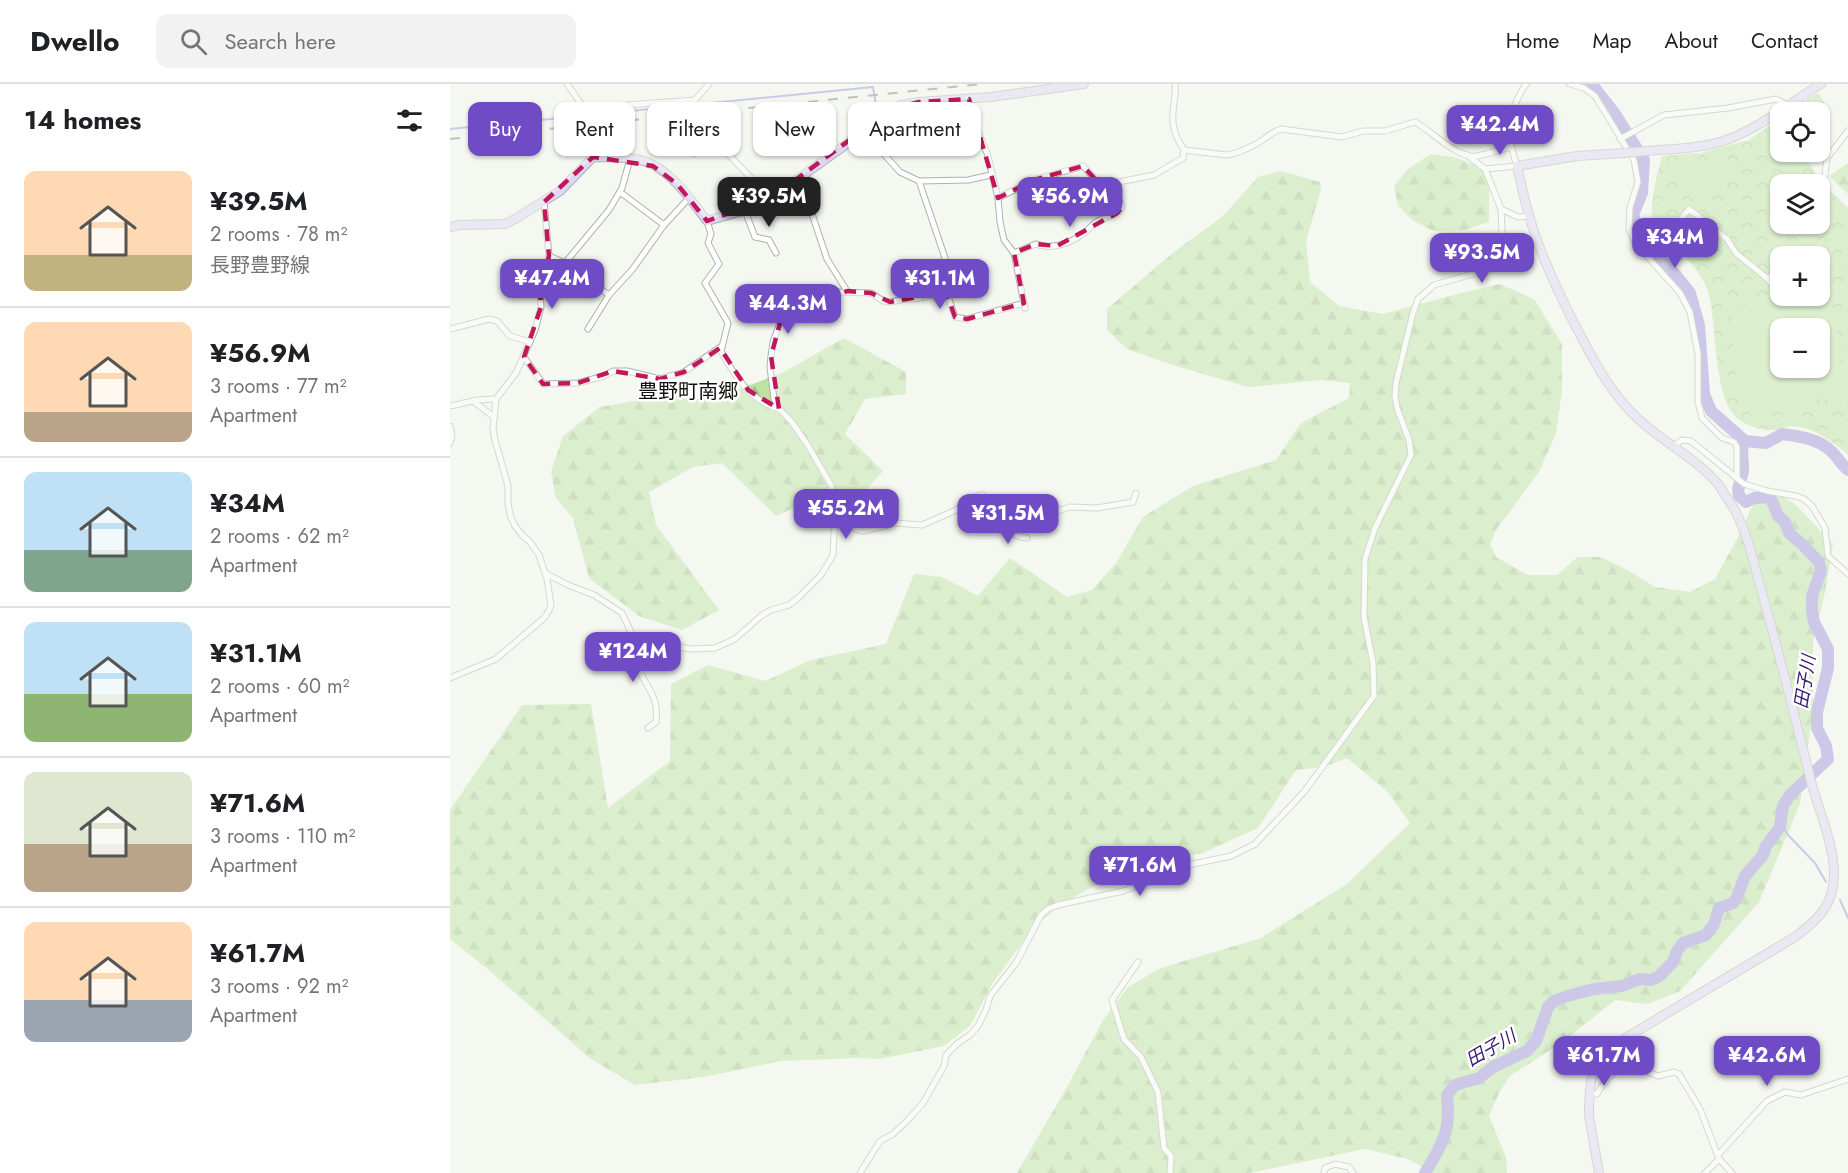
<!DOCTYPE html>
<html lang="en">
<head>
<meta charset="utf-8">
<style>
	body { margin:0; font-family:Jost,"Noto Sans JP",sans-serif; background:#f2f2f2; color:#202124; height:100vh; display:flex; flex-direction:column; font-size:22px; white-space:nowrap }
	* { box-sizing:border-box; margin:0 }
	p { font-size:20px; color:#757577 }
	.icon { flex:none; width:33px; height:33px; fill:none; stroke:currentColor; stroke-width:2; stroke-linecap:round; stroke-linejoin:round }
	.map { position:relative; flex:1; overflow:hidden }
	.details { display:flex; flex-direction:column; background:#fff; width:450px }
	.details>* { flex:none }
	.top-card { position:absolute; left:18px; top:18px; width:570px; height:54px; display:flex; gap:12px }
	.controls { position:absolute; left:1320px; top:18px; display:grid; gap:12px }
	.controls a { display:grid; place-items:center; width:60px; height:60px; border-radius:12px; background:#fff; box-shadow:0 2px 4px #0004; font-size:30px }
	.price { position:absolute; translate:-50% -51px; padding:0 14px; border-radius:12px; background:#6f4cc5; color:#fff; font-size:20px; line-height:39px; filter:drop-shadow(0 2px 3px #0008) }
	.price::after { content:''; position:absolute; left:50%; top:36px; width:18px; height:14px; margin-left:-9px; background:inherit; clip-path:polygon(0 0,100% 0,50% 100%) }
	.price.current { background:#222; color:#fff }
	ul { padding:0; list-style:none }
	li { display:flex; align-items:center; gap:18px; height:150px; padding:0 24px }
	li+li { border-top:2px solid #e0e0e0 }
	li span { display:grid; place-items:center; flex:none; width:168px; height:120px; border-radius:12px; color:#555 }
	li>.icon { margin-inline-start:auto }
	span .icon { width:72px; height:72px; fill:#fffc; stroke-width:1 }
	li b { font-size:26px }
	h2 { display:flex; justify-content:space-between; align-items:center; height:72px; padding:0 24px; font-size:26px }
	.chip { padding:0 21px; border-radius:12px; background:#fff; box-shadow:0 2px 4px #0004; font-size:21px; line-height:54px }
	.chip.current { background:#6f4cc5; color:#fff }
	header { display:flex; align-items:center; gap:36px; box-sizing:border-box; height:84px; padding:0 30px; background:#fff; border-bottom:2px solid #e0e0e0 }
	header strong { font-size:28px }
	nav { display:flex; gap:33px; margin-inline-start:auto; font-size:21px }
	.search { width:420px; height:54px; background:#f2f2f2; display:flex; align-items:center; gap:15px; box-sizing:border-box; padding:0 21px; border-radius:12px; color:#757577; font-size:22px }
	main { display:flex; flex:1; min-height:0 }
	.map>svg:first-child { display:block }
	.forest { fill:url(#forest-firs) }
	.park { fill:url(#park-crowns); fill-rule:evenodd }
	.pitch { fill:#bde2a3; fill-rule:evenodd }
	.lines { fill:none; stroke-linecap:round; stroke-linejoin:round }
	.stream { stroke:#9d8edc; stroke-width:2 }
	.river { stroke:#9d8edc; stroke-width:12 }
	.street-casing { stroke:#aeb2ab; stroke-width:7 }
	.secondary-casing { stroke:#aeb2ab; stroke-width:10 }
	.street { stroke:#fff; stroke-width:5 }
	.secondary { stroke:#ded7f6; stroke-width:8 }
	.rail { stroke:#81847f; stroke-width:2; stroke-dasharray:10 10; stroke-linecap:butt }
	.secondary-bridge-casing { stroke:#aeb2ab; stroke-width:10; stroke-linecap:butt }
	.secondary-bridge { stroke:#ded7f6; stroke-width:8 }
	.marked { fill:none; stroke:#c2185b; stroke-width:4.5; stroke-dasharray:12 8; stroke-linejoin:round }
	.labels { text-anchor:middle; stroke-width:5; stroke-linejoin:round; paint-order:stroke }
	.water-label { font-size:18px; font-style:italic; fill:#381773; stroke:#fff }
	.quarter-label { font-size:20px; fill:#0e100d; stroke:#fff }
</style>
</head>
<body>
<header>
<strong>Dwello</strong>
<div class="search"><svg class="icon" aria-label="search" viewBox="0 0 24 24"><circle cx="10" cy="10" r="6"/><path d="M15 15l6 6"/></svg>Search here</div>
<nav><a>Home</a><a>Map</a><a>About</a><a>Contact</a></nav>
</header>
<main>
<section class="details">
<h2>14 homes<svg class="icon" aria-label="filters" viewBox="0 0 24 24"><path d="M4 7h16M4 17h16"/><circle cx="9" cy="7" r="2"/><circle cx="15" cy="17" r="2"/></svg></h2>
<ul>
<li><span style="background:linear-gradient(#ffd9b3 70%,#c2b280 0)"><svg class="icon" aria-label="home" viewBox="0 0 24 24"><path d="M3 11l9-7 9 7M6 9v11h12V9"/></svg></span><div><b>¥39.5M</b><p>2 rooms · 78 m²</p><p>長野豊野線</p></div></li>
<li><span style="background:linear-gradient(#ffd9b3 75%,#b9a48a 0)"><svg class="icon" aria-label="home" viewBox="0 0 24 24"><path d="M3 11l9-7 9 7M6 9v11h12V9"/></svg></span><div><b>¥56.9M</b><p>3 rooms · 77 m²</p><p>Apartment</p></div></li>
<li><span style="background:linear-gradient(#bfe0f5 65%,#7fa58c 0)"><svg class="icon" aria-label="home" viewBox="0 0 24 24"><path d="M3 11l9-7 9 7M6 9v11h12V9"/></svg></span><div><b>¥34M</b><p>2 rooms · 62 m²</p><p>Apartment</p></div></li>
<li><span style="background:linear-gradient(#bfe0f5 60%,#8fb573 0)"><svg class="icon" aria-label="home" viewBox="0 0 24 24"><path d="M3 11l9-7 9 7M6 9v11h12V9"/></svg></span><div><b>¥31.1M</b><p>2 rooms · 60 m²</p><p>Apartment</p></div></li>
<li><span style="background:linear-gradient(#dfe7d0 60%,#b9a48a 0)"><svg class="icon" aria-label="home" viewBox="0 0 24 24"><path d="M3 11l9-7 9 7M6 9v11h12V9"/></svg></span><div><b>¥71.6M</b><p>3 rooms · 110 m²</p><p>Apartment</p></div></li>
<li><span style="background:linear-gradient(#ffd9b3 65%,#9aa5b1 0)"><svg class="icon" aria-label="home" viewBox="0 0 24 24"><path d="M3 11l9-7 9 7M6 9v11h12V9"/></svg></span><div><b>¥61.7M</b><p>3 rooms · 92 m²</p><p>Apartment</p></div></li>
</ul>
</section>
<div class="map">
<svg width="1398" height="1089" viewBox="0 0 1398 1089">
	<defs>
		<pattern id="forest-firs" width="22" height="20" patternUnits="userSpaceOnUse" patternTransform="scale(1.5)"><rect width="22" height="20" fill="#bde2a3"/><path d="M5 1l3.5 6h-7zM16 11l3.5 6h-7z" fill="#a1c18b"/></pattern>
		<pattern id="park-crowns" width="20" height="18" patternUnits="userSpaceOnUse" patternTransform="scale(1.5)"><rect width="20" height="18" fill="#bde2a3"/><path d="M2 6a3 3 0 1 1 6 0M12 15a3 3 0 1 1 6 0" fill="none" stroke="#a1c18b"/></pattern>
	</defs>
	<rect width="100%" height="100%" fill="#f4f8f1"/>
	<g class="forest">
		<path d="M981,70L1003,73L1039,86V138L1015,146L983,147L962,136L948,121L944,102L958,85Z"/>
		<path d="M1398,79V110L1379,92Z"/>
		<path d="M831,87L870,98L871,105L856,157L860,198L889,222L933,230L1007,210L1050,200L1084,215L1112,260V307L1106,349L1089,388L1046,446L1040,460L1046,473L1078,491H1107L1128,473H1150L1172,483L1205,503L1240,508L1265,495L1287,455L1302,423L1317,402L1346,421L1383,460L1375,508L1363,558V626L1350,720L1309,818L1230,907L1198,920L1165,916L1114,957L1060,992L1049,1009L1039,1032L1056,1073L1057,1089H983L958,1075L915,1065L799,1089H567L617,1003L653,936L678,903L711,884L811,854L897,800L960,739L938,708L897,674L874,683L846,686L808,744L753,769L680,783L609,821L581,847L542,900L520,942L494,962L430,975L410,974L331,977L254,993L185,1001L141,975L40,887L0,855V726L72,621L141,620L158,724L220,677L221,600L258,581L315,597L361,576L436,560L464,490L492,493L528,512L560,474L617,513L642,506L666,479L693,433L743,402L826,376L851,339L899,314L900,299L871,296L798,303L729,283L677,265L657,246V225L724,168L773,132L808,93Z"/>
		<path d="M394,254L456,288V310L415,315L395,350L433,387L408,415L370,412L326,432L272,379L243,383L199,408L206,441L269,526L232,546L189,532L139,494L123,434L106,414L101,388L113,352L150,323L218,311L260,316L332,289Z"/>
	</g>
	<g class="park">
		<path d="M1368,9L1377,23L1370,30L1338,28Z"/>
		<path d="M1330,34V68H1352L1371,98L1398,124V371C1384,358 1363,343 1343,342C1337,342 1331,345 1325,346C1313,347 1295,342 1287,334C1263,312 1267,243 1259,211C1254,191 1237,174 1222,160C1215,152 1207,145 1203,135C1199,121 1208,87 1212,72L1250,69L1299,56ZM1330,100H1370V140H1330ZM1330,172H1370V212H1330ZM1330,244H1370V284H1330Z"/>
	</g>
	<g class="pitch">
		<path d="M1267,74L1278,83L1248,120L1229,103L1235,79Z"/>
		<path d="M1239,128L1264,148L1255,160L1244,164L1232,151L1229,142Z"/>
		<path d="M1330,209V212L1366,213L1381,209L1396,312L1334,321L1326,323L1325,328L1304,333L1288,319L1281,236C1294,218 1310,211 1330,209ZM1330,244H1370V284H1330Z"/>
	</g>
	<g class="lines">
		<g class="stream">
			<path d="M0,45L423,3L426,21L442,22"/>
			<path d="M1331,739L1338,751L1365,779L1376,798"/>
			<path d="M1390,816L1398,834"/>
		</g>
		<g class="river">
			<path d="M1138,0L1144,3L1165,30L1194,76L1192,109L1183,131L1193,160L1225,190L1240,209L1249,241L1254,310L1261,327L1295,357"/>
			<path d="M1295,357L1316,359L1332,350C1348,352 1370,355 1382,368C1388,374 1392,381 1398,386"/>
			<path d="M975,1089C993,1059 1001,1047 997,1011L1005,1001L1029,994L1043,983L1077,967L1086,957L1098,923L1104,917L1117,912L1144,905L1172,902L1190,895L1201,896L1208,893L1223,878L1227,867L1233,859L1256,851L1264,840L1269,824L1283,819L1287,813L1295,792L1313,771L1316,762L1330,743L1333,722L1340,711L1378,675L1376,662L1367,644V628L1378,584V565L1364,538L1362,527V512L1371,487L1369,478L1353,461L1339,449L1335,438L1328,432L1322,417L1317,413L1304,414L1296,418L1289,412C1286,402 1292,397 1293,387C1294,377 1289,366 1295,357"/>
		</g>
		<defs>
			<g id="street">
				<path d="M117,0C139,31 144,33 143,73"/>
				<path d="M725,0C726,7 725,12 724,19C721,39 723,49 734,66L777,71C789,69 804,62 814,55C820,51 824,47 831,45L892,53L913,47H935L965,38C982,47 1007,75 1027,72C1038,70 1050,66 1060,63"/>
				<path d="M1120,0L1134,4L1145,12L1184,76L1188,98L1180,123L1179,146L1186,160L1230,209L1240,228L1248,270V318L1252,334L1272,354L1284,358L1287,363V394"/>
				<path d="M519,15L523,37L537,69L548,114L550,138L554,156L564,169L575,224"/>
				<path d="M135,24L245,16L259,0"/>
				<path d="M413,47L450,88L469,97L495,174L496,207"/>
				<path d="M1170,55L1214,31L1278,24L1326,15L1337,21"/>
				<path d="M244,70L260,51L301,94L296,98L313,119"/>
				<path d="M1035,85L1067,82C1056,51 1057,28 1076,0"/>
				<path d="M347,97L361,127L377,175L397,207"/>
				<path d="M469,97L518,96L541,91"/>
				<path d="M1370,102L1374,99L1377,74L1398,47"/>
				<path d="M170,108L214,141L239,114"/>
				<path d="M548,114L584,96L633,82L646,96L664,99L704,91L733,74L734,66"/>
				<path d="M1051,125L1068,133L1079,132"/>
				<path d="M295,127L305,153L319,156L326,169"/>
				<path d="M1230,136L1239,125L1277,155L1286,169L1318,195L1329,182L1330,184"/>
				<path d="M257,137L261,150L258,159L269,180L255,199L278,239L271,267C284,291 300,317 329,325"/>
				<path d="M564,169L586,160C599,166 618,160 630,152C637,148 642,140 648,137C658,131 666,132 672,123L664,99"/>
				<path d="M99,172L115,179"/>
				<path d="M1318,195L1325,204"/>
				<path d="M159,211L182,186L214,141"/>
				<path d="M0,245L39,235L47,237L60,252L80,258"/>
				<path d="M138,245L159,211L115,179L159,126L172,104L180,75"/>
				<path d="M74,273L93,300L128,299L154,292L163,287H177L210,295L234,288L272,262"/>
				<path d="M23,317L44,333"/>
				<path d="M0,322L27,316L46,315"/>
				<path d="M0,342L2,352L0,359"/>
				<path d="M1222,363L1232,356L1241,357L1294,400L1317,407L1346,412L1354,415L1362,422L1375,444L1378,472L1398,490"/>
				<path d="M387,432L405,445L413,447L446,439L472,441L504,427L527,412L533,411L553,439L562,441L620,423L647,424L683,418L686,409"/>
				<path d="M557,440C563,449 565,453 577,454"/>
				<path d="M95,489L118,501L144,511L172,529L192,572L211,564L221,562L243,565L265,564L285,555L311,532L321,526L339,521L348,514L371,491L383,471L384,449L387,432L381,401L357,360L341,337L329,325L324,315L320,283L321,272L323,258L330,239L339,229L350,223L386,208L421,209L433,217L440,218L456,215H466L496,207L505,233L517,235L574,219"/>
				<path d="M192,572L187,577C191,602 210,607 206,638L198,644"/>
				<path d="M0,594L46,575L94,534L99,526L101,521L97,495L89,471L80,458L72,451L65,442L61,434L58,420V402L45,356L43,345L46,315L66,289L85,246L91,223L90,207L99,172L94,118"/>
				<path d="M688,878L662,916L674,955L691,973L708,1008L714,1064L721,1072L720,1089"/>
				<path d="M1140,1010H1147C1154,997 1162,989 1174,980L1183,982L1208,992L1224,988L1229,990L1250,1025L1269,1075L1282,1089"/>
				<path d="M1268,1071L1317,1017L1335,1008L1351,1011L1398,995"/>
				<path d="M410,1089L430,1057L443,1050L458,1036L473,1019L494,982L496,971L508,959L520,951L528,942L536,926L540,912L566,879L591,831L598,825L608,821L673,807L706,795L729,783L781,772L805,760L854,708L924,612L923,579L914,533L915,475L925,444L961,371L959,356L947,324L945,312L946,299L963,229L968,215L984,201L1026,189L1037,181L1049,159L1052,147L1051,125L1035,85L1017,71"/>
				<path d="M874,1089L875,1084L885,1080L899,1083L903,1089"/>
				<path d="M1255,1089L1269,1075"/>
			</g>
			<g id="secondary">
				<path d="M1196,67C1220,65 1246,65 1270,58C1307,47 1338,20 1371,0"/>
				<path d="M0,143L10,141L55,140L65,135L110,107L143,73C159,74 178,72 194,77C219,84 242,117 257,137L307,123L321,114L390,65L440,26L451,21L469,18L541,13L634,0"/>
				<path d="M1149,1089L1139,1032V1021L1141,996L1152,975L1177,953L1345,853C1367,836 1384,822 1384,791C1384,756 1366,722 1359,689C1344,629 1329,569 1312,509C1304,480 1298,449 1283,423C1278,416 1273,407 1268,400C1245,373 1209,356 1184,331C1162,309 1147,283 1133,256C1112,217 1091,174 1079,131C1074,115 1071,99 1067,82L1127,72L1175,69"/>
			</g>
		</defs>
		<use href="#street" class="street-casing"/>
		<use href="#secondary" class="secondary-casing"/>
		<use href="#street" class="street"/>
		<use href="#secondary" class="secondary"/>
		<path class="rail" d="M0,55L531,0"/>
		<defs>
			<path id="secondary-bridge" d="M1175,69L1196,67"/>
		</defs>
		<use href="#secondary-bridge" class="secondary-bridge-casing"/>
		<use href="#secondary-bridge" class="secondary-bridge"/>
	</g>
	<path d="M0 0H1398V1089H0ZM519,15L548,114L584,96L633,82L646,96L664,99L672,123L667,129L607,162L586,160L564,169L574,219L517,235L505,233L496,208L440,218L421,209L397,207L339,229L330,239L321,272L329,325L298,306L270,264L234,288L210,295L163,287L128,299L93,300L74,273L91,223L90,207L99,172L94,118L143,73L203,82L227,100L257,137L321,114L440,26L469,18Z" fill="#f4f8f1" fill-opacity=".55" fill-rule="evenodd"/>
	<path class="marked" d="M519,15L548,114L584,96L633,82L646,96L664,99L672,123L667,129L607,162L586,160L564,169L574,219L517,235L505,233L496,208L440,218L421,209L397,207L339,229L330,239L321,272L329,325L298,306L270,264L234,288L210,295L163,287L128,299L93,300L74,273L91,223L90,207L99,172L94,118L143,73L203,82L227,100L257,137L321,114L440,26L469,18Z"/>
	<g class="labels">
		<g class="water-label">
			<text transform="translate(1355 598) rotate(-81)" y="6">田子川</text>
			<text transform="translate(1041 964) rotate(-30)" y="6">田子川</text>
		</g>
		<g class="quarter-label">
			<text x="238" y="314">豊野町南郷</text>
		</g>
	</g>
</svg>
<div class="controls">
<a><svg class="icon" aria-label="locate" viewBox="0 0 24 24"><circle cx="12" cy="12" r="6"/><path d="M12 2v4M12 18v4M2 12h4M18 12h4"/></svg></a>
<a><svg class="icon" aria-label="layers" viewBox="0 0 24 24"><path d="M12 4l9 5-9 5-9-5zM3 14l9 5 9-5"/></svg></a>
<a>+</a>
<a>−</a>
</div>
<b class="price" style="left:1050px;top:72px">¥42.4M</b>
<b class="price current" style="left:319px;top:144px">¥39.5M</b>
<b class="price" style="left:620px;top:144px">¥56.9M</b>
<b class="price" style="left:1225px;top:185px">¥34M</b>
<b class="price" style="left:1032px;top:200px">¥93.5M</b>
<b class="price" style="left:102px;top:226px">¥47.4M</b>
<b class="price" style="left:490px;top:226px">¥31.1M</b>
<b class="price" style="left:338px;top:251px">¥44.3M</b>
<b class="price" style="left:396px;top:456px">¥55.2M</b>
<b class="price" style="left:558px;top:461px">¥31.5M</b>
<b class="price" style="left:183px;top:599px">¥124M</b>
<b class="price" style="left:690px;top:813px">¥71.6M</b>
<b class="price" style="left:1154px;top:1003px">¥61.7M</b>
<b class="price" style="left:1317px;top:1003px">¥42.6M</b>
<div class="top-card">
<a class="chip current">Buy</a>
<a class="chip">Rent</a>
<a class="chip">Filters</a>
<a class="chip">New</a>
<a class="chip">Apartment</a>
</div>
</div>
</main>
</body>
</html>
